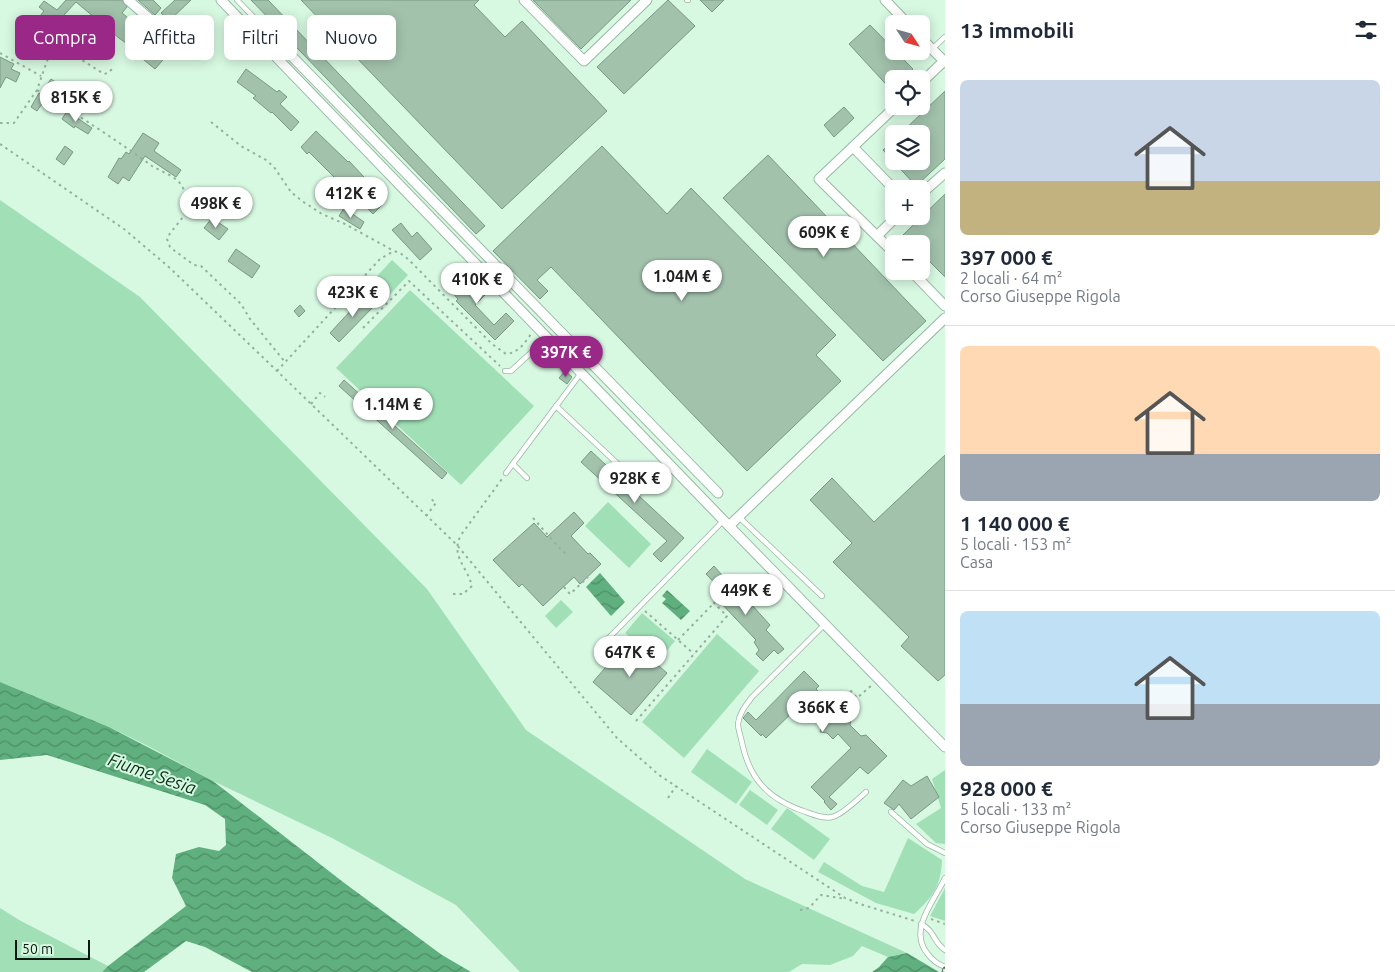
<!DOCTYPE html>
<html lang="it">
<head>
<meta charset="utf-8">
<style>
	body { margin:0; font-family:Ubuntu,sans-serif; background:#f6f6f7; color:#1f2937; height:100vh; display:flex; flex-direction:column; font-size:19px; white-space:nowrap }
	* { box-sizing:border-box; margin:0 }
	p { font-size:16px; color:#747a83 }
	.icon { flex:none; width:28px; height:28px; fill:none; stroke:currentColor; stroke-width:2; stroke-linecap:round; stroke-linejoin:round }
	.map { position:relative; flex:1; overflow:hidden }
	.panel { display:flex; flex-direction:column; background:#fff; width:450px }
	.panel>* { flex:none }
	.hud { position:absolute; left:15px; top:15px; width:475px; height:45px; display:flex; gap:10px }
	.needle { width:32px; rotate:126deg }
	.tools { position:absolute; left:885px; top:15px; display:grid; gap:10px }
	.tools a { display:grid; place-items:center; width:45px; height:45px; border-radius:8px; background:#fff; box-shadow:0 2px 12px #0003; font-size:25px }
	.scale { position:absolute; left:15px; bottom:12px; width:75px; box-sizing:border-box; padding-left:5px; border:2px solid #0b170f; border-top:0; font-size:14px; line-height:18px; white-space:nowrap; color:#0b170f; -webkit-text-stroke:4px #d7f8e1; paint-order:stroke }
	.price { position:absolute; translate:-50% -42px; padding:0 11px; border-radius:18px; background:#fff; color:#222; font-size:16px; line-height:32px; filter:drop-shadow(0 1px 2px #0008) }
	.price::after { content:''; position:absolute; left:50%; top:30px; width:15px; height:11px; margin-left:-8px; background:inherit; clip-path:polygon(0 0,100% 0,50% 100%) }
	.price.selected { background:#992887; color:#fff }
	ul { padding:0; list-style:none }
	li { display:grid; align-content:center; gap:10px; height:265px; padding:0 15px }
	li+li { border-top:1px solid #e0e1e3 }
	li span { display:grid; place-items:center; height:155px; border-radius:8px; color:#555 }
	li>.icon { margin-inline-start:auto }
	span .icon { width:90px; height:90px; fill:#fffc; stroke-width:1 }
	li b { font-size:21px }
	h2 { display:flex; justify-content:space-between; align-items:center; height:60px; padding:0 15px; font-size:21px }
	.chip { padding:0 18px; border-radius:8px; background:#fff; box-shadow:0 2px 12px #0003; font-size:18px; line-height:45px }
	.chip.selected { background:#992887; color:#fff }
	main { display:flex; flex:1; min-height:0 }
	.map>svg:first-child { display:block }
	.green { fill:#a1e0b7 }
	.water { fill:url(#water-waves) }
	.building { fill:#a2c2ac; stroke:#799984 }
	.lines { fill:none; stroke-linecap:round; stroke-linejoin:round }
	.lane-casing { stroke:#98b8a2; stroke-width:6 }
	.street-casing { stroke:#98b8a2; stroke-width:11 }
	.path { stroke:#96b09e; stroke-width:2; stroke-dasharray:2.5 4; stroke-linecap:butt }
	.lane { stroke:#fff; stroke-width:4.5 }
	.street { stroke:#fff; stroke-width:9 }
	.rail-casing { stroke:#586c5e; stroke-width:5 }
	.rail { stroke:#d7f8e1; stroke-width:3; stroke-dasharray:9; stroke-linecap:butt }
	.labels { text-anchor:middle; stroke-width:4; stroke-linejoin:round; paint-order:stroke }
	.water-label { font-size:18px; font-style:italic; fill:#0e311d; stroke:#d7f8e1 }
</style>
</head>
<body>
<main>
<div class="map">
<svg width="945" height="972" viewBox="0 0 945 972">
	<defs>
		<pattern id="water-waves" width="16" height="10" patternUnits="userSpaceOnUse" patternTransform="scale(1.25)"><rect width="16" height="10" fill="#60af7f"/><path d="M0 5q4-4 8 0t8 0" fill="none" stroke="#4d8d66"/></pattern>
	</defs>
	<rect width="100%" height="100%" fill="#d7f8e1"/>
	<g class="green">
		<path d="M0,200L140,297L427,589L526,730L745,879L907,953L888,957L862,946L853,956L830,965L802,964L789,972H520L456,905L332,838L213,781L146,745L109,727L0,682Z"/>
		<path d="M392,260L408,275L381,304L365,289Z"/>
		<path d="M410,290L534,406L461,485L336,368Z"/>
		<path d="M608,502L651,544L629,568L585,526Z"/>
		<path d="M561,600L573,612L556,628L545,616Z"/>
		<path d="M642,613L675,641L658,661L625,633Z"/>
		<path d="M717,634L759,671L684,758L642,722Z"/>
		<path d="M707,749L752,782L736,804L691,772Z"/>
		<path d="M945,770V844L936,843L916,824L941,808L932,779Z"/>
		<path d="M750,790L778,810L767,825L739,805Z"/>
		<path d="M787,808L830,839L814,860L771,829Z"/>
		<path d="M908,838L942,860C941,886 933,897 914,914L876,903L818,872L824,862L862,886L884,892Z"/>
		<path d="M945,888V921L930,916Z"/>
		<path d="M0,908L21,921L108,966L102,972H0Z"/>
	</g>
	<g class="water">
		<path d="M600,573L625,602L611,616L586,587Z"/>
		<path d="M667,590L690,611L681,620L662,603L666,599L662,596Z"/>
		<path d="M0,682L109,727L213,781L343,882L442,955L471,972H252L205,947L186,941L144,972H102L108,966L186,906L172,878L176,854L199,847L219,851L226,845L225,819L205,805L47,755L0,760Z"/>
		<path d="M907,953L939,972H872L879,967L888,957Z"/>
	</g>
	<g class="building">
		<path d="M66,0H122L127,7L122,13L144,31L150,37L149,38L169,53L155,69L139,56L141,54L119,38L76,2L52,28L40,16L44,11L39,7L44,1L57,10Z"/>
		<path d="M138,0H153L161,8L155,15Z"/>
		<path d="M175,0H191L169,21L161,13Z"/>
		<path d="M251,0H268L485,226L476,234Z"/>
		<path d="M301,0H479L474,5L505,37L522,21L607,111L502,209Z"/>
		<path d="M533,0H631L581,49Z"/>
		<path d="M668,0L695,26L624,94L597,67Z"/>
		<path d="M700,0H724L712,12Z"/>
		<path d="M870,25L913,69L903,79H894V93L849,44Z"/>
		<path d="M42,35L51,39L47,50L38,46Z"/>
		<path d="M0,57L14,64L11,69L20,73L16,82L6,77L0,88Z"/>
		<path d="M246,69L277,92L279,90L287,97L280,104L299,122L291,131L272,112L271,113L253,98L256,96L237,82Z"/>
		<path d="M51,79L63,87L55,97L44,89Z"/>
		<path d="M945,91V159L916,186L883,150L894,140V161H921V134H900Z"/>
		<path d="M39,93L46,98L37,111L31,107Z"/>
		<path d="M844,107L854,118L834,137L824,125Z"/>
		<path d="M67,111L92,128L88,134L75,126L74,128L62,119Z"/>
		<path d="M316,131L348,162L349,161L364,177L363,178L383,197L378,202L382,205L373,214L349,189L348,191L309,152L307,154L301,147Z"/>
		<path d="M143,133L159,143L154,151L181,170L176,177L145,156L129,181L123,177L118,184L108,177L119,158L121,159L126,152L129,154Z"/>
		<path d="M65,146L73,152L64,165L56,159Z"/>
		<path d="M602,146L667,214L691,188L836,335L816,355L841,381L747,471L551,267L537,280L548,291L540,299L493,251Z"/>
		<path d="M768,155L926,321L883,361L723,198Z"/>
		<path d="M945,194V277L921,253V244H912L903,235Z"/>
		<path d="M344,208L364,222L360,229L339,216Z"/>
		<path d="M212,218L228,229L219,240L204,228Z"/>
		<path d="M401,223L412,237L417,232L432,249L420,260L392,230Z"/>
		<path d="M236,249L260,266L252,278L228,261Z"/>
		<path d="M465,272L486,294L475,305L494,325L506,313L514,321L495,340L456,301L458,299L448,288Z"/>
		<path d="M366,294L376,304L339,342L330,333Z"/>
		<path d="M300,305L305,311L299,317L294,311Z"/>
		<path d="M565,371L572,377L567,384L559,378Z"/>
		<path d="M344,380L447,473L442,479L339,386Z"/>
		<path d="M591,451L684,538L661,562L653,554L667,541L581,462Z"/>
		<path d="M945,455V675L938,681L901,646L909,637L833,562L852,543L810,500L832,478L874,522Z"/>
		<path d="M574,512L584,523L571,536L588,554L590,553L601,564L580,584L574,577L543,606L522,584L519,587L493,560L534,523L547,537Z"/>
		<path d="M714,566L749,606L751,604L770,625L766,630L784,649L778,654L774,650L763,661L756,654L759,650L754,642L756,640L719,601L726,595L706,574Z"/>
		<path d="M629,640L667,673L631,715L593,682Z"/>
		<path d="M804,671L819,686L816,689L828,702H839L841,701L852,713L849,716L851,719L850,725L861,736L866,735L887,756L868,774L860,767L829,797L837,804L831,810L824,802L825,801L811,787L851,748L838,734L833,739L827,733L820,732L821,726L814,719L819,714L805,700L766,738L762,734L761,736L743,718L748,712L756,720Z"/>
		<path d="M927,776L939,797L911,819L899,804L894,810L884,803L903,780L911,786Z"/>
	</g>
	<g class="lines">
		<defs>
			<g id="lane">
				<path d="M237,0L276,40"/>
				<path d="M687,0H688"/>
				<path d="M932,49L945,37"/>
				<path d="M505,371H511L547,338"/>
				<path d="M556,406L621,467"/>
				<path d="M513,464L527,478"/>
				<path d="M506,473L581,373"/>
				<path d="M739,517L822,596"/>
				<path d="M825,624L752,697C746,705 739,713 738,724C738,729 741,737 742,743C750,781 770,800 806,812C814,815 824,819 832,817C842,815 858,799 866,792"/>
				<path d="M598,649L723,521"/>
				<path d="M891,812L927,844L945,853"/>
				<path d="M945,878C935,900 908,929 927,953C932,960 937,964 945,967"/>
				<path d="M921,924C936,932 932,941 945,950"/>
			</g>
			<g id="street">
				<path d="M128,0L178,43"/>
				<path d="M221,0L729,526L945,747"/>
				<path d="M524,0L584,61L647,0"/>
				<path d="M885,0L908,24"/>
				<path d="M921,38L945,62"/>
				<path d="M276,40L718,493"/>
				<path d="M921,83L944,61"/>
				<path d="M853,147L894,189"/>
				<path d="M921,194L945,173"/>
				<path d="M877,236L897,216"/>
				<path d="M894,253L819,179L896,106"/>
				<path d="M911,271L945,306"/>
				<path d="M729,526L945,318"/>
			</g>
		</defs>
		<use href="#lane" class="lane-casing"/>
		<use href="#street" class="street-casing"/>
		<g class="path">
			<path d="M55,43L104,74L108,73L112,69"/>
			<path d="M0,53L41,76"/>
			<path d="M37,90C76,114 115,139 152,166C160,171 172,175 179,182C184,188 186,195 187,203C189,216 172,227 167,239L170,247L175,251L194,265L201,266L241,304L250,319L285,362"/>
			<path d="M211,122L241,146L266,160L274,167L291,192L302,201L322,214L345,224L394,251"/>
			<path d="M0,123H14L37,90L47,61L62,25"/>
			<path d="M0,144L124,229L170,268L277,371L456,544L617,738L659,775L845,898L860,904L915,921"/>
			<path d="M363,328L409,281L500,366"/>
			<path d="M277,371L380,259L394,251L400,253L408,259L492,344L506,354C518,353 524,344 531,334"/>
			<path d="M311,404L320,393L325,397"/>
			<path d="M426,516L436,503L430,498"/>
			<path d="M533,518L562,551L568,555"/>
			<path d="M564,587L570,594L588,577"/>
			<path d="M453,594H463L472,586C467,566 450,556 461,535L502,479"/>
			<path d="M645,611L694,654"/>
			<path d="M678,640L714,603"/>
			<path d="M820,693L822,691L831,700L835,698L842,700L851,691L857,698L872,685"/>
			<path d="M636,721L727,616L714,603L741,576"/>
			<path d="M668,798L676,786"/>
			<path d="M800,910L809,908L821,895L846,899"/>
			<path d="M931,919L945,924"/>
		</g>
		<use href="#lane" class="lane"/>
		<use href="#street" class="street"/>
		<defs>
			<path id="rail" d="M944,972L945,969"/>
		</defs>
		<use href="#rail" class="rail-casing"/>
		<use href="#rail" class="rail"/>
	</g>
	<g class="labels">
		<g class="water-label">
			<text transform="translate(152 774) rotate(19)" y="6">Fiume Sesia</text>
		</g>
	</g>
</svg>
<div class="tools">
<a><svg class="needle" viewBox="-14 -14 28 28"><path d="M0-13l5 13h-10z" fill="#e53935"/><path d="M0 13l5-13h-10z" fill="#747a83"/></svg></a>
<a><svg class="icon" aria-label="locate" viewBox="0 0 24 24"><circle cx="12" cy="12" r="6"/><path d="M12 2v4M12 18v4M2 12h4M18 12h4"/></svg></a>
<a><svg class="icon" aria-label="layers" viewBox="0 0 24 24"><path d="M12 4l9 5-9 5-9-5zM3 14l9 5 9-5"/></svg></a>
<a>+</a>
<a>−</a>
</div>
<div class="scale">50 m</div>
<b class="price" style="left:76px;top:123px">815K €</b>
<b class="price" style="left:351px;top:219px">412K €</b>
<b class="price" style="left:216px;top:229px">498K €</b>
<b class="price" style="left:824px;top:258px">609K €</b>
<b class="price" style="left:682px;top:302px">1.04M €</b>
<b class="price" style="left:477px;top:305px">410K €</b>
<b class="price" style="left:353px;top:318px">423K €</b>
<b class="price selected" style="left:566px;top:378px">397K €</b>
<b class="price" style="left:393px;top:430px">1.14M €</b>
<b class="price" style="left:635px;top:504px">928K €</b>
<b class="price" style="left:746px;top:616px">449K €</b>
<b class="price" style="left:630px;top:678px">647K €</b>
<b class="price" style="left:823px;top:733px">366K €</b>
<div class="hud">
<a class="chip selected">Compra</a>
<a class="chip">Affitta</a>
<a class="chip">Filtri</a>
<a class="chip">Nuovo</a>
</div>
</div>
<section class="panel">
<h2>13 immobili<svg class="icon" aria-label="filters" viewBox="0 0 24 24"><path d="M4 7h16M4 17h16"/><circle cx="9" cy="7" r="2"/><circle cx="15" cy="17" r="2"/></svg></h2>
<ul>
<li><span style="background:linear-gradient(#c9d6e8 65%,#c2b280 0)"><svg class="icon" aria-label="home" viewBox="0 0 24 24"><path d="M3 11l9-7 9 7M6 9v11h12V9"/></svg></span><div><b>397 000 €</b><p>2 locali · 64 m²</p><p>Corso Giuseppe Rigola</p></div></li>
<li><span style="background:linear-gradient(#ffd9b3 70%,#9aa5b1 0)"><svg class="icon" aria-label="home" viewBox="0 0 24 24"><path d="M3 11l9-7 9 7M6 9v11h12V9"/></svg></span><div><b>1 140 000 €</b><p>5 locali · 153 m²</p><p>Casa</p></div></li>
<li><span style="background:linear-gradient(#bfe0f5 60%,#9aa5b1 0)"><svg class="icon" aria-label="home" viewBox="0 0 24 24"><path d="M3 11l9-7 9 7M6 9v11h12V9"/></svg></span><div><b>928 000 €</b><p>5 locali · 133 m²</p><p>Corso Giuseppe Rigola</p></div></li>
</ul>
</section>
</main>
</body>
</html>
